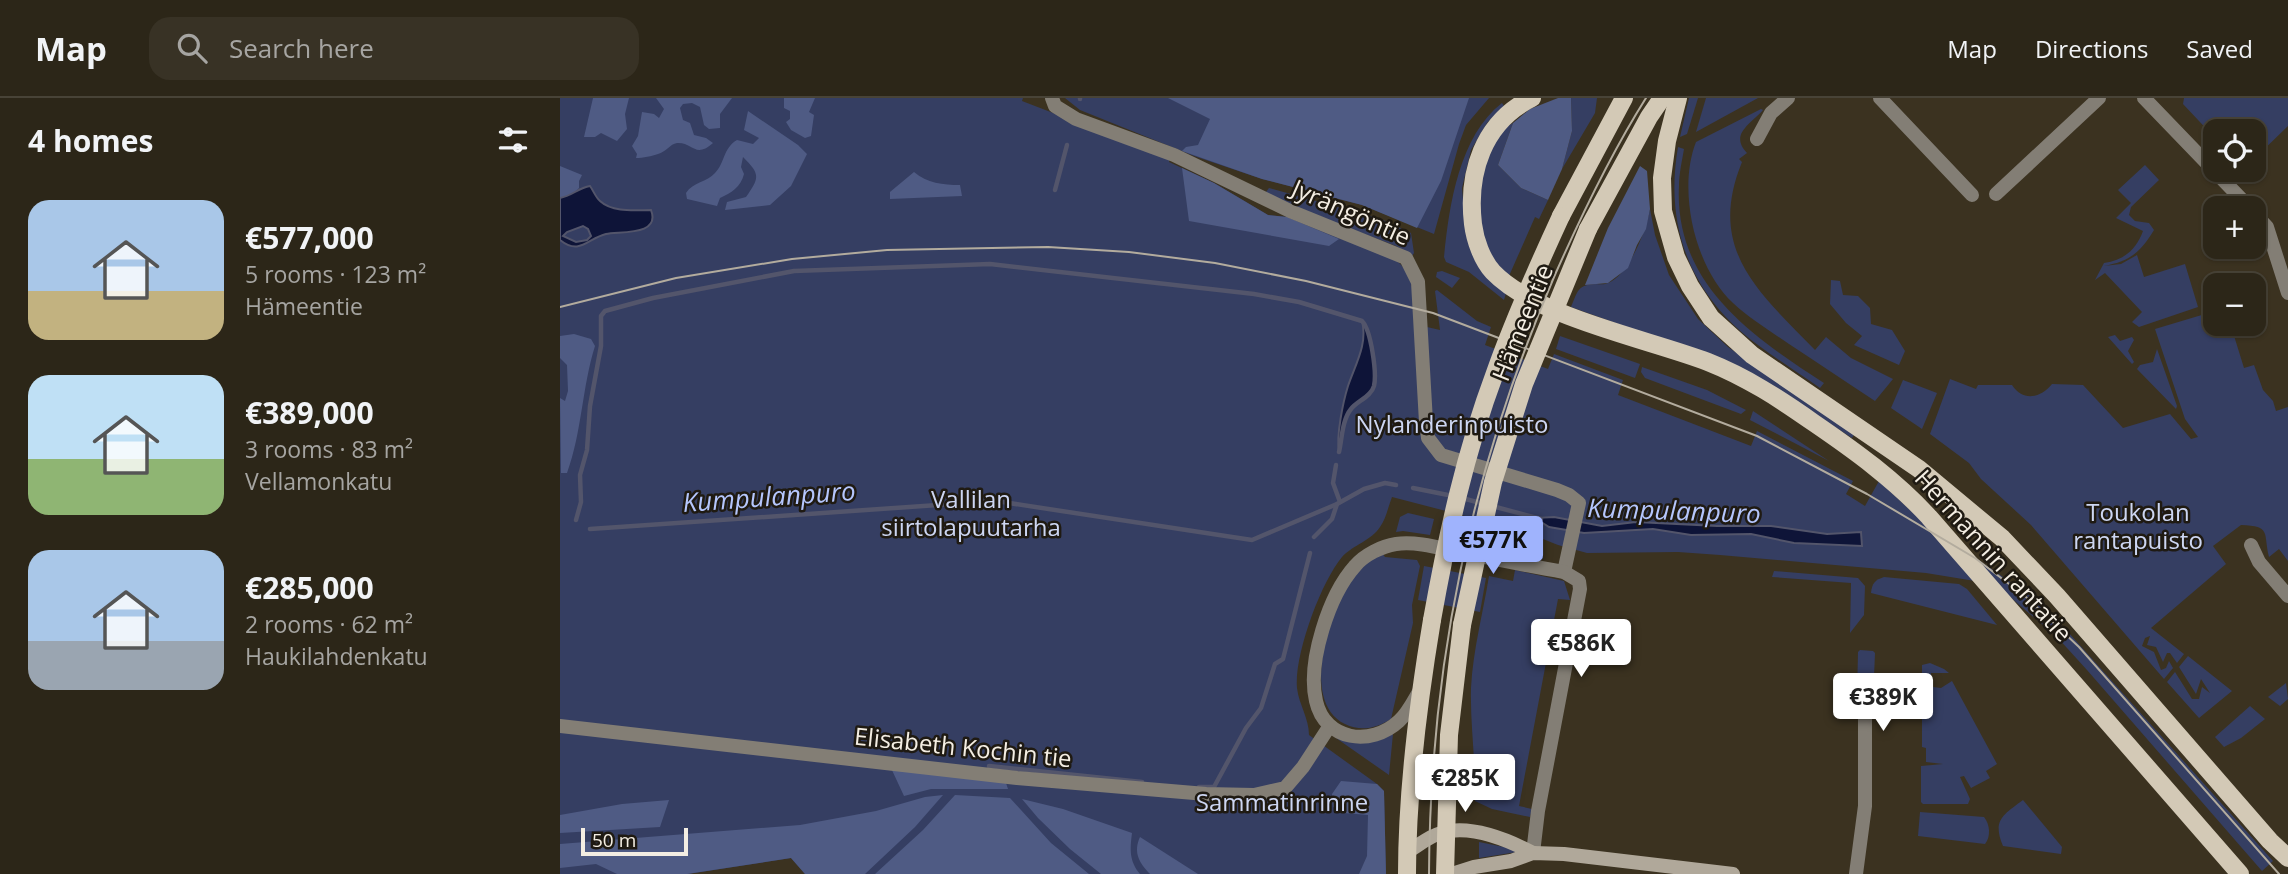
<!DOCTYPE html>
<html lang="en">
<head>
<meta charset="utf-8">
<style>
	body { margin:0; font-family:"Open Sans",sans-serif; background:#383225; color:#f1f3f6; height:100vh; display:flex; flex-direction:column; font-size:26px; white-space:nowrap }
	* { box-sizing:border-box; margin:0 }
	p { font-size:23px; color:#a6a5a2 }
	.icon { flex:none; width:38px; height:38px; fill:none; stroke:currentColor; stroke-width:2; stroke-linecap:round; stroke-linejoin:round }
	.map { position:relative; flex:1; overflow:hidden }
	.details { display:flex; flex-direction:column; background:#2c2618; width:560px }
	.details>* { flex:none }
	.controls { position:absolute; left:1643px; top:21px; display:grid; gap:14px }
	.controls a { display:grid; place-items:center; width:63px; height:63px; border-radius:14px; background:#2c2618; box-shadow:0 2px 5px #0004,0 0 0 2px #484337; font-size:35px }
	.scale { position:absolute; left:21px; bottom:18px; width:107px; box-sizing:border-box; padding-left:7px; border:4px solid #f4eee3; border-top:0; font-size:19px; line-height:24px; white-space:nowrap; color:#f4eee3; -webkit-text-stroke:5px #1f1a12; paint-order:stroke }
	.price { position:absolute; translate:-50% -60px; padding:0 16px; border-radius:7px; background:#fff; color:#222; font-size:23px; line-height:46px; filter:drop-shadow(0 2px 4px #0008) }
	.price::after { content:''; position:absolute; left:50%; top:42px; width:21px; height:16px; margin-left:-10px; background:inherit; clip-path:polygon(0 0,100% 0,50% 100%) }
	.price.current { background:#9fb3fd; color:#111 }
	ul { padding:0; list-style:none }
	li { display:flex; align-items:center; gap:21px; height:175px; padding:0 28px }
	li span { display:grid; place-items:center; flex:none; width:196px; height:140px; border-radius:21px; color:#555 }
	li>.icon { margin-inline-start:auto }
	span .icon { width:84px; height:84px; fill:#fffc; stroke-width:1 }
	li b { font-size:30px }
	h2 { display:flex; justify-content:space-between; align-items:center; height:84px; padding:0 28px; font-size:30px }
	header { display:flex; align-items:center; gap:42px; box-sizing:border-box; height:98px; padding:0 35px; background:#2c2618; border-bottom:2px solid #484337 }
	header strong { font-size:33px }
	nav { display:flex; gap:38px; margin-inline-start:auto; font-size:24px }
	.search { width:490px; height:63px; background:#383225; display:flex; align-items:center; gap:18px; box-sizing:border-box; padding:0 24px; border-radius:21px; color:#a6a5a2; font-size:26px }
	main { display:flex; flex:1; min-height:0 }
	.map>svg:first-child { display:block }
	.green { fill:#353e62 }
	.forest { fill:#4f5b84 }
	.water { fill:#0e1438; stroke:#53556b; stroke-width:2; fill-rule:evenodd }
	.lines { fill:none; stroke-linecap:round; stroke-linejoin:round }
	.stream { stroke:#53556b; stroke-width:4.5 }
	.street { stroke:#837e75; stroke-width:14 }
	.secondary { stroke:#b0a89a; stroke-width:14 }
	.primary { stroke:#d3c9b6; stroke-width:18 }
	.tram { stroke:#b3ac9e; stroke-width:2 }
	.primary-bridge { stroke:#d3c9b6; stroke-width:18 }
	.labels { text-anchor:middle; stroke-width:5; stroke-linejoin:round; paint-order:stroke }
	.street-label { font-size:24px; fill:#f4eee3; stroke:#1f1a12 }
	.park-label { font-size:24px; fill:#cdd6f2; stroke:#1f1a12 }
	.water-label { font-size:26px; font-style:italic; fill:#b5c6fd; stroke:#1f1a12 }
</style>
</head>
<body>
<header>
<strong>Map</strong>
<div class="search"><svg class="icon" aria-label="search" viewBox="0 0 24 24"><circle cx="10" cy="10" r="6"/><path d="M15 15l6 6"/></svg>Search here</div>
<nav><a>Map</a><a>Directions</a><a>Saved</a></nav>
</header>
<main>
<section class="details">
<h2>4 homes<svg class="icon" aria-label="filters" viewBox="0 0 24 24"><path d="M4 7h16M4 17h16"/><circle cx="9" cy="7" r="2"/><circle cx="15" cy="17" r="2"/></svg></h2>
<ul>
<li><span style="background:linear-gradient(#a9c7e8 65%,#c2b280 0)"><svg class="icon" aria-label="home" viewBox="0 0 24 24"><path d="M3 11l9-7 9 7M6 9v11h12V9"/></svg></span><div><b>€577,000</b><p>5 rooms · 123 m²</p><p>Hämeentie</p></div></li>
<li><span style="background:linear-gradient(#bfe0f5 60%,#8fb573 0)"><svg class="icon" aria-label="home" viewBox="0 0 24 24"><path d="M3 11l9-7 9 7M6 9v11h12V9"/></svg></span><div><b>€389,000</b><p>3 rooms · 83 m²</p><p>Vellamonkatu</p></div></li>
<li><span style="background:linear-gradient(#a9c7e8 65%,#9aa5b1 0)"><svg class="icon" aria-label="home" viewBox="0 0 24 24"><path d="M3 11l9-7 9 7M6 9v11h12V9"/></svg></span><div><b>€285,000</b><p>2 rooms · 62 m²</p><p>Haukilahdenkatu</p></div></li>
</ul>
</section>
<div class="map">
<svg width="1728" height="776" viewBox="0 0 1728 776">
	<rect width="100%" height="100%" fill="#3b3220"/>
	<g class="green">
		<path d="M0,0H463L462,3L610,60L609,64L654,85L708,117L727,119L832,159C858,178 852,196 854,226L880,232L875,193L877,192L917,223L931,229L925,247L988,271L994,256L1063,282L1058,297L1191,348L1197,333L1293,383L1286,396L1305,408L1319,383L1364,425L1415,483L1366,475L1160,457L1118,454L1027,455L998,447L963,433L832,399C828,409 826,421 820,429C812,442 793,447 782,459C761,484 734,557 737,590C739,607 749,620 749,637L817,686L824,693L826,776H245L231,760L128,776H0Z"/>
		<path d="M505,0H929L906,27L899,46L874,136L802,107L702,81L634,58L520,12Z"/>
		<path d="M1011,0H1037L1035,15L1002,71L1012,33Z"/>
		<path d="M1129,0H1138L1127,36L1120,39Z"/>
		<path d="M1146,0H1198L1136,34Z"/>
		<path d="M1624,0H1728V28L1694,61V33H1656L1655,40L1623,6Z"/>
		<path d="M942,5L944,8L927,25L911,52L902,90L906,136L946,195L944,202L909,174L886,164L884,159C889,108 899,38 942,5Z"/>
		<path d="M1201,11L1203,12C1191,26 1169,36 1187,55L1179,61L1182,64C1146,152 1199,194 1255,252L1266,239L1291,260L1333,281L1315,303C1286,284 1258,265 1229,246C1210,233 1189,220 1173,205C1135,170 1117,92 1136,44Z"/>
		<path d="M953,25L938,67L961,90L988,102L979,121L975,119L949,178C928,162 916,128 917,101C918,90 923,79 925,69C930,52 936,34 953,25Z"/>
		<path d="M1118,49L1124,51C1122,63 1119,76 1119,88C1114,186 1193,239 1264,285L1260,290C1240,276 1218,262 1198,247C1131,198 1104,130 1118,49Z"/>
		<path d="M1585,67L1599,82L1571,109L1569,117L1575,123L1589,125L1594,132C1580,155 1570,163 1544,168L1561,166L1577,157L1584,179L1625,166L1638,209L1579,229L1572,224L1582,214L1545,175L1535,182L1544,165C1564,162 1576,152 1583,133L1556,120L1571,105L1558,92Z"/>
		<path d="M709,90L821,121L851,135L854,155L852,158L836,148L707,99L706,94Z"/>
		<path d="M1090,111L1095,137L1109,177L1138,221L1168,249L1295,335L1292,340L1221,294L1089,237L1011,209C1018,193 1017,187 1036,186C1040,186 1044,187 1048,185C1069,177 1086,133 1090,111Z"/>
		<path d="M882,173L900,180L892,190L876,179L877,174Z"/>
		<path d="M1271,182L1280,183L1283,197L1298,198L1310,210L1311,226L1332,232L1345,253L1339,267L1294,247L1302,238L1286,225L1270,206Z"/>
		<path d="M1645,216L1650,233L1671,228L1684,270L1694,267L1703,292L1713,303L1716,313L1728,309V463L1719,451L1709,459C1703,435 1712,428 1681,427L1653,448L1666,466L1591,530L1624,556L1617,565L1610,555H1607L1603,564L1596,549L1587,547L1590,538L1585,540L1582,548L1594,554L1601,572L1606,570L1609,563L1613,570L1604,581L1471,427L1421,381L1409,365L1370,336L1390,281L1416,291L1418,287H1452C1463,304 1481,300 1492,286L1523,287L1563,330L1610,316L1631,341L1638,339L1625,321L1595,231Z"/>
		<path d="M1555,237L1560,243L1572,239L1574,242L1568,253L1574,264L1572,266L1548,239Z"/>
		<path d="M1000,238L1080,266L1075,280L996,251Z"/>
		<path d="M1597,251L1617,308L1616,311L1577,271L1580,267L1593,264Z"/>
		<path d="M1082,269L1147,292L1186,312L1181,316L1085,280L1081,274Z"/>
		<path d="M1343,282L1377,295L1362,331L1331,310Z"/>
		<path d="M1193,313L1269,363L1190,322Z"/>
		<path d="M848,415L874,421L870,437L843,433L836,434L840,419Z"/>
		<path d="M941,437L979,449L982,451L983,461L958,457L960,446L940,442Z"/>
		<path d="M822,455L825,459L857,462L860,468L852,507L853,525L831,621C817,630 801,634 785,626C738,603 771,506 796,474C802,466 814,460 822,455Z"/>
		<path d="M1410,456L1469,497L1508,534L1713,763L1702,773L1527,572L1497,539L1443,493Z"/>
		<path d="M864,468L926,480L920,514L858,502Z"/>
		<path d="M955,472L1004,483L1010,502L998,501L959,708L972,711L970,719L932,711L915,703C916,665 910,627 911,590C913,552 923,515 929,478L953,483Z"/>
		<path d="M1214,473L1298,480L1305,488L1304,517L1290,535L1291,485L1212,479Z"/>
		<path d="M1324,479L1399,486L1407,491L1437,527L1311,495C1312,485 1315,482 1324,479Z"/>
		<path d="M1300,552L1313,553L1315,555L1313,603H1300L1297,600L1298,554Z"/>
		<path d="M1628,558L1672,593L1639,620L1607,584L1615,574L1632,601H1639L1642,589L1650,595L1641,581L1636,596L1619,569Z"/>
		<path d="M1370,565L1384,571L1389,575H1371L1370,586L1373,589L1381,590L1392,583L1437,666L1426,673L1430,680L1411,690L1404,678L1400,679L1410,701L1408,706H1363L1361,704V668L1383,666L1366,664V650L1362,649V567Z"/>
		<path d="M1726,585L1728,601L1720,608L1708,599Z"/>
		<path d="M1690,608L1705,621L1681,640L1664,649L1655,639Z"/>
		<path d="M833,636L829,677L776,640L815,643Z"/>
		<path d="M1463,702L1502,749L1501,756L1443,748C1432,722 1443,717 1463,702Z"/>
		<path d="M1360,714L1424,719C1430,726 1431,739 1425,746L1358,738Z"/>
		<path d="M919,744L954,751L957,754L919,760Z"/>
	</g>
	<g class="forest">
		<path d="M33,0H69L65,16L67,31L57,43L41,35L35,39H24Z"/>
		<path d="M96,0H172L160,16V30L149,31L144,27L140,9L132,5L123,6L120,10L123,22L130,25L134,37L146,40L153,45C135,61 133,44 117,45C110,46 106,54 98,56C92,58 83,60 76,60L77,56L72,48L78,38L82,14L94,16L99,20L104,11Z"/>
		<path d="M224,0H255L249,14L254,17L251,38L245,40L231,32L226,24L230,21V13L224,10Z"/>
		<path d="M608,0H909L881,83L857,130L802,107L702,81L622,53L626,49L638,47L650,21Z"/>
		<path d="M998,0H1011L1012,33L1002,71L988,102L961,90L938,67L953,25L970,11Z"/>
		<path d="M188,13L238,47L247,56L231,88L210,107L165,112L167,104L186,99C200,79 200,76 183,59L181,69L184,76C181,89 171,95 160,100L157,108L127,101L126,95C133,84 147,84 155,75C165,65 163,50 177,42L193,46L199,40L184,32Z"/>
		<path d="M0,68L22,77L19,83V90L10,99L0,100Z"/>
		<path d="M1080,68L1087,73L1090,111L1086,131L1077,147L1068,170L1048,185L1025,187L1048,130Z"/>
		<path d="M622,70L654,85L708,117L727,119L779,141L769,148L629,123Z"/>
		<path d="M354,74C367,85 383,87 400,87L402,98L330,101V94Z"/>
		<path d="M14,236L31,241L35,248C22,289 22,334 7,375H1L0,300L5,303L8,293L7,267L0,260V238Z"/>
		<path d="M331,670L446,685L448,691H371L344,698Z"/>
		<path d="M781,683L817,686L824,693L826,776H799L807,758L808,717L784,715L773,709L772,696Z"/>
		<path d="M383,697L355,729L305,776H245L231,760L127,776H57L36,766L0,770V746L240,727L316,713L365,699Z"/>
		<path d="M395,697L450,700L491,745L529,776H315L363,732Z"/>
		<path d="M462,701L503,711L572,735C570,751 569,763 580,776H541L510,751L478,720Z"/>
		<path d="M109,702L100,729L0,735V717L62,706Z"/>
		<path d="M580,739L638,776H590C579,765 573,754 580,739Z"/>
	</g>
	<g class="water">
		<path d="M30,88C33,92 36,100 40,103C53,115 76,112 91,112C101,138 60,133 46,136C28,140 20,158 0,142V100C12,98 18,90 30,88ZM23,128L28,131L31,138L27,142L16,144L3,138L7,134Z"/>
		<path d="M802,223C811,232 817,275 814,288C811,299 797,303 791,311C782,322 782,341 779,354C776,338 783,304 788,288C795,267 808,246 802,223Z"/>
		<path d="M994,419L1042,428L1076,424L1157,428H1211L1267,436L1301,434L1302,448L1234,445L1191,436L1131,437L1093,431L1024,435L989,429L975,420Z"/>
	</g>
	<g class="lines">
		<g class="stream">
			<path d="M520,1V0"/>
			<path d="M495,92L507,47"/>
			<path d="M776,367L773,385L780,404"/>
			<path d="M853,390L893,398"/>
			<path d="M902,400L924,406"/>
			<path d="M932,408L981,421"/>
			<path d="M16,422L21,404L20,377L27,352L30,308L41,248V218L45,213L93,200L234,173L430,166L694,196L739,204L802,223C811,232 817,275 814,288C811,299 797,303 791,311C782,322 782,341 779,354"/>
			<path d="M30,431L436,403L692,442L777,406L804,391L825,385L836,387"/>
			<path d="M754,439L772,421L777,406"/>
			<path d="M429,668L582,684"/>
			<path d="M639,689H654L686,630L701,610L715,566L723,561L750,455"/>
		</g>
		<g class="street">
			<path d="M492,0L495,8L516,21L614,57L730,113L846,160L858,184L866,324L868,340L881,357L997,392L1009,397L1019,405L1004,474"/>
			<path d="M1320,0L1412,97"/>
			<path d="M1584,0L1690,110"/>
			<path d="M1197,41L1211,15L1228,0"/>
			<path d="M1436,96L1539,0"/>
			<path d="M1694,115L1707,129L1728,195"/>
			<path d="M1691,447L1699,464L1728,498"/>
			<path d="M860,592C854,602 848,615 839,623C811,649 765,643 756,603C747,564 769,497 795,468C804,457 822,448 836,446C856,443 880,450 899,454C934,461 969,468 1004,474L1019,483L1020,491L978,713L973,755"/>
			<path d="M0,628L457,680L646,696L694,697L725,690L743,669L769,629"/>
			<path d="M1296,776L1305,708V610"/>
		</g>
		<g class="secondary">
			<path d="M847,754C858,748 869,738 881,735C910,726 948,742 973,755"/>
			<path d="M892,776L914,769L951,763L973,755L1004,756L1173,776"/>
		</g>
		<g class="primary">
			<path d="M972,0C923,24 907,75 913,126C915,142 922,162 933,174C976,219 1088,241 1148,264C1186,279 1220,301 1254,325C1295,353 1335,382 1369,419L1680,776"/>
			<path d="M1118,0L1107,43L1102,80L1103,113L1116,159L1130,188L1151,220L1192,257L1359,371L1442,440L1497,498L1710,743L1728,760"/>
			<path d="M1001,118L1064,0"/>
			<path d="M1028,131L1089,19L1102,0"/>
			<path d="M847,776C847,691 858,606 872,522"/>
			<path d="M885,776L889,637L902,527"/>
		</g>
		<g class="tram">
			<path d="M0,209L116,180L232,161L327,152L488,149L569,154L655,165L746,183L873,215L1197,338L1307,396L1415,460L1466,499L1519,549L1719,776"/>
			<path d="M869,776C870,565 911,373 994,179C1021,118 1050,57 1086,0"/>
		</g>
		<g class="primary-bridge">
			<path d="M872,522C887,438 905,355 935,275C954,221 977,170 1001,118"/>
			<path d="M902,527L933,384L964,286L1028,131"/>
		</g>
	</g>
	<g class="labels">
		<g class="street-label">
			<text transform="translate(791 115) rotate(24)" y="8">Jyrängöntie</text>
			<text transform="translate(963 225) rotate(-68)" y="8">Hämeentie</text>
			<text transform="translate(1433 458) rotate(48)" y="8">Hermannin rantatie</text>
			<text transform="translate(403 650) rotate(6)" y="8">Elisabeth Kochin tie</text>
		</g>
		<g class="park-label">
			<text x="892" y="335">Nylanderinpuisto</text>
			<text x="411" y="410">Vallilan<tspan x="411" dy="28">siirtolapuutarha</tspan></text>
			<text x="1578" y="423">Toukolan<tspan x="1578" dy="28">rantapuisto</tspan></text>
			<text x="722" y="713">Sammatinrinne</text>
		</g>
		<g class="water-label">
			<text transform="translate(209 399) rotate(-4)" y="9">Kumpulanpuro</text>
			<text transform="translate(1114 413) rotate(2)" y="9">Kumpulanpuro</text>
		</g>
	</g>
</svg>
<div class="controls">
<a><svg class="icon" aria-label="locate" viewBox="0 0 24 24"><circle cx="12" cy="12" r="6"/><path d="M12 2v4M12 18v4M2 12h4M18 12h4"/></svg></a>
<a>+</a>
<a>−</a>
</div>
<div class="scale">50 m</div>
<b class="price current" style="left:933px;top:478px">€577K</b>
<b class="price" style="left:1021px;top:581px">€586K</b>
<b class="price" style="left:1323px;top:635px">€389K</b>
<b class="price" style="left:905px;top:716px">€285K</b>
</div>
</main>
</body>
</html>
